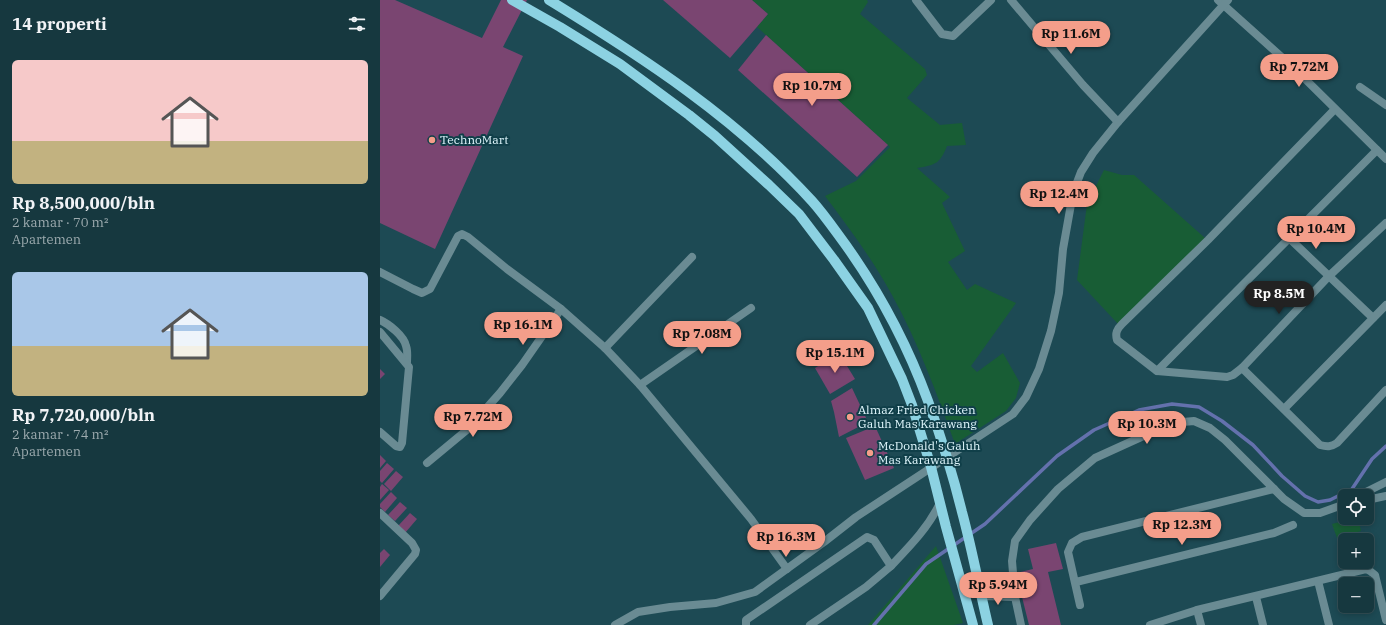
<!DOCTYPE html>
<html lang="id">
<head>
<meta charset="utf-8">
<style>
	body { margin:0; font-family:"IBM Plex Serif",serif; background:#23434a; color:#f1f3f6; height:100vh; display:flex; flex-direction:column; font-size:15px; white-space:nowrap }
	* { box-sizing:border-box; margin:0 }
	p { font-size:13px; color:#9eacb0 }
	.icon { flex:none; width:22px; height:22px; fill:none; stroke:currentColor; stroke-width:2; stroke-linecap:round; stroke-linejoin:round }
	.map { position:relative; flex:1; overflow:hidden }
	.side { display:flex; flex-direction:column; background:#16383f; width:380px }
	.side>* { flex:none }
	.controls { position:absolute; left:958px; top:489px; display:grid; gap:8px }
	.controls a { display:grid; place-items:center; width:36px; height:36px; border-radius:6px; background:#16383f; box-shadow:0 2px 6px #0003,0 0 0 1px #355259; font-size:20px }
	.price { position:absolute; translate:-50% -34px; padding:0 9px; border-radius:14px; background:#f49e8a; color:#111; font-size:13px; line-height:26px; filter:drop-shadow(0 1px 2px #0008) }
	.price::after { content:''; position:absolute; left:50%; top:24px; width:12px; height:9px; margin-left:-6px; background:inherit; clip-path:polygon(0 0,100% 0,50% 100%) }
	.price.active { background:#222; color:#fff }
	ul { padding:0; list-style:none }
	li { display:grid; align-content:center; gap:8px; height:212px; padding:0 12px }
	li span { display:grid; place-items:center; height:124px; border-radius:6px; color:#555 }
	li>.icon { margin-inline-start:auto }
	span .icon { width:72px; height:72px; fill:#fffc; stroke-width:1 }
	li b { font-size:17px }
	h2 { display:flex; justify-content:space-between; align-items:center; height:48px; padding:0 12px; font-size:17px }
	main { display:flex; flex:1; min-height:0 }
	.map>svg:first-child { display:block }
	.green { fill:#185d35 }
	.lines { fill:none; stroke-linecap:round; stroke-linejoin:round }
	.stream { stroke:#6471ad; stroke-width:3.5 }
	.building { fill:#7a4571 }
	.minor { stroke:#6a8b93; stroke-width:8 }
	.primary { stroke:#8cd2e2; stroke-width:10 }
	.poi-dot { fill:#f49e8a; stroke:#103f49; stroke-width:1.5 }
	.labels { text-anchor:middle; stroke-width:4; stroke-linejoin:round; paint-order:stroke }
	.poi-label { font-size:12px; fill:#e0f7fd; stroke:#103f49; text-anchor:start }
</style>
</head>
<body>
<main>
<section class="side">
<h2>14 properti<svg class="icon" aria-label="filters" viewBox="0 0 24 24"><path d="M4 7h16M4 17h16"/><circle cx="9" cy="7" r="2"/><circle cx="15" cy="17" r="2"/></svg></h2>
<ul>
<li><span style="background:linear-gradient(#f6c9c9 65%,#c2b280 0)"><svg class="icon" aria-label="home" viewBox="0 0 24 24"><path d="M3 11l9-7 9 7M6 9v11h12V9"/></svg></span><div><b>Rp 8,500,000/bln</b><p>2 kamar · 70 m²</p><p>Apartemen</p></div></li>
<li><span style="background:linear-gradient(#a9c7e8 60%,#c2b280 0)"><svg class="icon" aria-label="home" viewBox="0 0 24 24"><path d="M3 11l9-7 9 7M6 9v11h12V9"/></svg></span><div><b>Rp 7,720,000/bln</b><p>2 kamar · 74 m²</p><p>Apartemen</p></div></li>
</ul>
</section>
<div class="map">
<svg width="1006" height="625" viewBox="0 0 1006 625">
	<rect width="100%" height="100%" fill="#1d4a54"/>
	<g class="green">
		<path d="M372,0H487L488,2L480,14L545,69L547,75L527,98L560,125L582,123L586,145L567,146C560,164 555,165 537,168L570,197L562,203L585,251L568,262L587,290L595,284L636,303L591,366L597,372L623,353L640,383L636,398L626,411L575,444C557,394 538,342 512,295C493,260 469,228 445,196L476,181L510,147L377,27L388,14Z"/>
		<path d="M724,170L742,175H754L825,238L739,325L697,280L707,204Z"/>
		<path d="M975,518H978L981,531L957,538L952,524Z"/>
		<path d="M556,546L583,623L574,625H488Z"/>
	</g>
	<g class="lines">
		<path class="stream" d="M494,625L546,564L605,524L677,456L714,430L759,410L792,404L819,407L842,421L873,445L902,476L925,496L938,502L950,500L972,489L992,459L1006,446"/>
	</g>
	<g class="building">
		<path d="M0,0H15L102,38L121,0H147L123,47L143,56L55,249L0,223Z"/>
		<path d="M283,0H372L388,14L350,58Z"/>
		<path d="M386,35L508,145L477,177L358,70Z"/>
		<path d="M459,353L475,379L450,394L435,368Z"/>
		<path d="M0,369L5,374L0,379Z"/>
		<path d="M472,388L488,422L459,437L454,412L451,401Z"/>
		<path d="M495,426L514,468L485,480L466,438Z"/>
		<path d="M0,455L6,461L0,468Z"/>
		<path d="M7,463L14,469L2,483L0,481V471Z"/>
		<path d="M16,471L23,477L11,491L4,484Z"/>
		<path d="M2,484L9,490L0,500V487Z"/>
		<path d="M11,492L17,498L5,512L0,507V504Z"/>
		<path d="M20,502L27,508L15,521L8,515Z"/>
		<path d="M30,513L37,519L25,533L18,526Z"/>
		<path d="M676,543L683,569L668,572L681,625H649L636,573L653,569L648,549Z"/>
		<path d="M4,549L10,555L0,567V553Z"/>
	</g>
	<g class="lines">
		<g class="minor">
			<path d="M536,0L562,34L573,36L611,0"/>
			<path d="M631,0L703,85L738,122"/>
			<path d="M838,0L916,70L1006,159"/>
			<path d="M980,87L1006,105"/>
			<path d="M955,109L828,240L742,324C737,329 735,333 737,340L777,371L847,377L853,375L862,368L949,276L1006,223"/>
			<path d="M909,238L993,318"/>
			<path d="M0,272L33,289L42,293L50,289L78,236L82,234L88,237L127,269L181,309L225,348L260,385L371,519L407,569"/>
			<path d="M0,320C9,324 24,336 26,346C28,351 27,358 27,362"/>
			<path d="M0,332L29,367L22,443L20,447L16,446L0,432"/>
			<path d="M225,348L312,257"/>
			<path d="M862,368L940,445C947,447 951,447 957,443L1006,390"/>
			<path d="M777,371L997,150"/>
			<path d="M260,385L371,308"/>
			<path d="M904,409L1006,305"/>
			<path d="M47,463L88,429L120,393L142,365L181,309"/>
			<path d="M978,496L1006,482"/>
			<path d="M987,500L1006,496"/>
			<path d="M0,513L32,543L36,550L35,554L0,596"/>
			<path d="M938,581L949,625"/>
			<path d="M696,582L894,533L913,525"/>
			<path d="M601,596L635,597"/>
			<path d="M876,597L883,625"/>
			<path d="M700,605L688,552L692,543L702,537L894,489"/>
			<path d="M817,610L821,625"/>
			<path d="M235,625L258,612L290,607L336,603L375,592L444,542L476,517L633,414L646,397L659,369L671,331L679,293L683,249L693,193L701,172L713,153L738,122L848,0"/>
			<path d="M366,625V620L487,537L494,540L511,566C530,546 548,528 560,503"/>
			<path d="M430,625L486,587L511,566"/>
			<path d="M641,625L635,597L632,561L635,541L650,520L678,489L715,458L792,423L814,421L830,428L845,440L904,499L924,513H940L965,504"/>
			<path d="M770,625L817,610L986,569L990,571L995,575L1006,620"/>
		</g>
		<g class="primary">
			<path d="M132,0L180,27L240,64L309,115L335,136L389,185L419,214L454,260L488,308L522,379L532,405L551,467L566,527L593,625"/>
			<path d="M169,0C264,58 356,118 432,201C441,211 449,222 457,233C495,284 526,341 548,401C561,437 573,475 582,512C592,549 599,587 608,625"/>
		</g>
	</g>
	<g class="poi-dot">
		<circle cx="52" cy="140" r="4"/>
		<circle cx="470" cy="417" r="4"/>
		<circle cx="490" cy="453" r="4"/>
	</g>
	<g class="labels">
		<g class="poi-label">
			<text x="60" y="144">TechnoMart</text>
			<text x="478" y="414">Almaz Fried Chicken<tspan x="478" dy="14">Galuh Mas Karawang</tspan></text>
			<text x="498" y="450">McDonald's Galuh<tspan x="498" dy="14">Mas Karawang</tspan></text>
		</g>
	</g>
</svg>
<div class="controls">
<a><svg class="icon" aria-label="locate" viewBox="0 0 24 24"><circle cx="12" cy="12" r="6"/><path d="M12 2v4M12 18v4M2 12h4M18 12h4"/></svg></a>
<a>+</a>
<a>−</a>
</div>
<b class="price" style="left:691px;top:55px">Rp 11.6M</b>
<b class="price" style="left:919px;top:88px">Rp 7.72M</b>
<b class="price" style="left:432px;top:107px">Rp 10.7M</b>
<b class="price" style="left:679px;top:215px">Rp 12.4M</b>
<b class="price" style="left:936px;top:250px">Rp 10.4M</b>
<b class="price active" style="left:899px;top:315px">Rp 8.5M</b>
<b class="price" style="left:143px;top:346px">Rp 16.1M</b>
<b class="price" style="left:322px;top:355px">Rp 7.08M</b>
<b class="price" style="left:455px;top:374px">Rp 15.1M</b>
<b class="price" style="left:93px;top:438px">Rp 7.72M</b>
<b class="price" style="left:767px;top:445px">Rp 10.3M</b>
<b class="price" style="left:802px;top:546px">Rp 12.3M</b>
<b class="price" style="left:406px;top:558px">Rp 16.3M</b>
<b class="price" style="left:618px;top:606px">Rp 5.94M</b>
</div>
</main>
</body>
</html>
